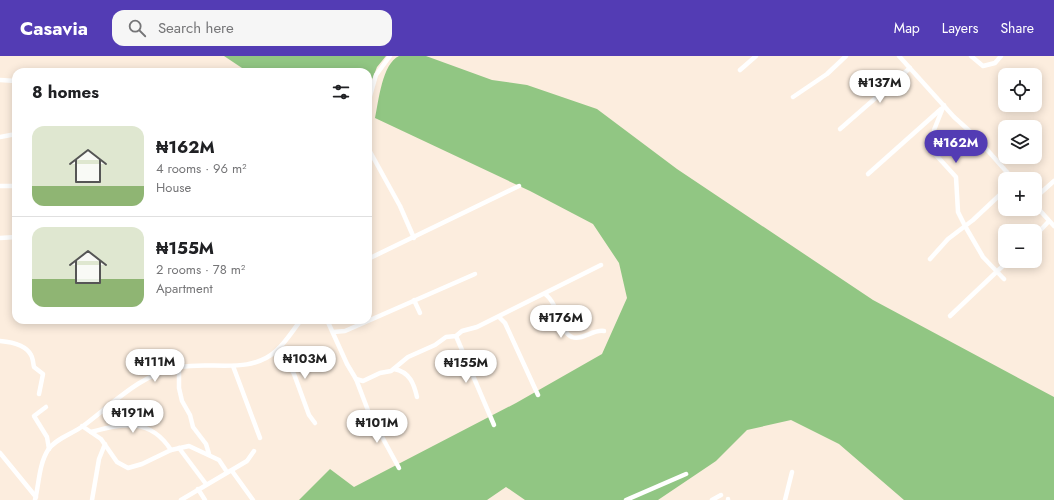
<!DOCTYPE html>
<html lang="en">
<head>
<meta charset="utf-8">
<style>
	body { margin:0; font-family:Jost,sans-serif; background:#f6f6f6; color:#202124; height:100vh; display:flex; flex-direction:column; font-size:15px; white-space:nowrap }
	* { box-sizing:border-box; margin:0 }
	p { font-size:13px; color:#757577 }
	.icon { flex:none; width:22px; height:22px; fill:none; stroke:currentColor; stroke-width:2; stroke-linecap:round; stroke-linejoin:round }
	.map { position:relative; flex:1; overflow:hidden }
	.side { position:absolute; left:12px; top:12px; width:360px; height:256px; display:flex; flex-direction:column; background:#fff; border-radius:12px; box-shadow:0 2px 10px #0003 }
	.side>* { flex:none }
	.tools { position:absolute; left:998px; top:12px; display:grid; gap:8px }
	.tools a { display:grid; place-items:center; width:44px; height:44px; border-radius:8px; background:#fff; box-shadow:0 2px 10px #0003; font-size:20px }
	.price { position:absolute; translate:-50% -34px; padding:0 9px; border-radius:14px; background:#fff; color:#222; font-size:13px; line-height:26px; filter:drop-shadow(0 1px 2px #0008) }
	.price::after { content:''; position:absolute; left:50%; top:24px; width:12px; height:9px; margin-left:-6px; background:inherit; clip-path:polygon(0 0,100% 0,50% 100%) }
	.price.selected { background:#533cb4; color:#fff }
	ul { padding:0; list-style:none }
	li { display:flex; align-items:center; gap:12px; height:100px; padding:0 20px }
	li+li { border-top:1px solid #e0e0e0 }
	li span { display:grid; place-items:center; flex:none; width:112px; height:80px; border-radius:12px; color:#555 }
	li>.icon { margin-inline-start:auto }
	span .icon { width:48px; height:48px; fill:#fffc; stroke-width:1 }
	li b { font-size:17px }
	h2 { display:flex; justify-content:space-between; align-items:center; height:48px; padding:0 20px; font-size:17px }
	header { display:flex; align-items:center; gap:24px; box-sizing:border-box; height:56px; padding:0 20px; background:#533cb4; color:#fff }
	header strong { font-size:19px }
	nav { display:flex; gap:22px; margin-inline-start:auto; font-size:14px }
	.search { width:280px; height:36px; background:#f6f6f6; display:flex; align-items:center; gap:10px; box-sizing:border-box; padding:0 14px; border-radius:12px; color:#757577; font-size:15px }
	.map>svg:first-child { display:block }
	.forest { fill:#91c683 }
	.lines { fill:none; stroke-linecap:round; stroke-linejoin:round }
	.minor { stroke:#fff; stroke-width:4.5 }
</style>
</head>
<body>
<header>
<strong>Casavia</strong>
<div class="search"><svg class="icon" aria-label="search" viewBox="0 0 24 24"><circle cx="10" cy="10" r="6"/><path d="M15 15l6 6"/></svg>Search here</div>
<nav><a>Map</a><a>Layers</a><a>Share</a></nav>
</header>
<div class="map">
<svg width="1054" height="444" viewBox="0 0 1054 444">
	<rect width="100%" height="100%" fill="#fcedde"/>
	<g class="forest">
		<path d="M224,0H386L377,11L368,34V16H248Z"/>
		<path d="M399,0H426L492,24L527,29L597,53L677,113L873,244L1054,341V444H904L839,388L791,364L747,374L716,405L658,444H525L506,431L487,444H299L330,413L354,431L516,347L602,298L627,242L619,207L593,168L530,135L375,62C379,44 382,8 399,0Z"/>
	</g>
	<g class="lines">
		<g class="minor">
			<path d="M899,0L954,61L974,79L1013,123"/>
			<path d="M971,0L983,10L995,7L1001,0"/>
			<path d="M740,14L756,0"/>
			<path d="M0,24L16,25"/>
			<path d="M793,41L827,18L846,0"/>
			<path d="M368,47L376,19L390,0"/>
			<path d="M944,49L934,74L933,92L936,99L956,121L958,156L965,170L983,201L1004,223"/>
			<path d="M840,73L910,12"/>
			<path d="M0,81L16,78"/>
			<path d="M368,92L400,150L414,182"/>
			<path d="M868,118L941,53"/>
			<path d="M0,130H16"/>
			<path d="M1035,142L1054,125"/>
			<path d="M1035,149L1054,170"/>
			<path d="M1035,180L1049,165"/>
			<path d="M0,182L16,181"/>
			<path d="M368,203L519,130"/>
			<path d="M930,203L948,183L973,164L1005,134"/>
			<path d="M545,238C559,248 560,277 572,281C582,285 593,273 604,275"/>
			<path d="M414,244L420,257"/>
			<path d="M950,260L1008,205"/>
			<path d="M499,261L505,267L538,339"/>
			<path d="M327,264L347,308L356,323L369,357L399,412"/>
			<path d="M333,276L345,275L475,218"/>
			<path d="M456,280L494,369"/>
			<path d="M0,285C11,286 26,289 31,299C33,302 33,307 34,311L43,318L39,338"/>
			<path d="M279,292L294,318L309,359L315,367"/>
			<path d="M233,310L260,382"/>
			<path d="M179,311V332L182,345L190,359L193,371L206,388L209,398"/>
			<path d="M394,313C410,316 414,328 417,341"/>
			<path d="M356,323L363,325L380,317L391,315L408,301L435,289L446,281L456,280L462,275L477,271L601,209"/>
			<path d="M46,351L34,360L47,381L49,393"/>
			<path d="M82,370L101,383L117,406L128,412L142,408L171,394L189,390L219,404L227,416"/>
			<path d="M91,376C125,367 150,362 171,394"/>
			<path d="M179,392L206,428"/>
			<path d="M0,397L36,441"/>
			<path d="M232,415L253,444"/>
			<path d="M198,433L205,444"/>
			<path d="M35,444C39,428 39,408 48,394C55,383 72,378 83,370C114,347 140,318 180,311C212,305 249,319 276,295C286,286 293,274 301,264"/>
			<path d="M92,444L99,403L105,388"/>
			<path d="M181,444L247,405L254,395"/>
			<path d="M626,444L686,418"/>
			<path d="M712,444L721,439"/>
			<path d="M728,444V443"/>
			<path d="M785,444L792,416"/>
		</g>
	</g>
</svg>
<div class="tools">
<a><svg class="icon" aria-label="locate" viewBox="0 0 24 24"><circle cx="12" cy="12" r="6"/><path d="M12 2v4M12 18v4M2 12h4M18 12h4"/></svg></a>
<a><svg class="icon" aria-label="layers" viewBox="0 0 24 24"><path d="M12 4l9 5-9 5-9-5zM3 14l9 5 9-5"/></svg></a>
<a>+</a>
<a>−</a>
</div>
<b class="price" style="left:880px;top:48px">₦137M</b>
<b class="price selected" style="left:956px;top:108px">₦162M</b>
<b class="price" style="left:561px;top:283px">₦176M</b>
<b class="price" style="left:305px;top:324px">₦103M</b>
<b class="price" style="left:155px;top:327px">₦111M</b>
<b class="price" style="left:466px;top:328px">₦155M</b>
<b class="price" style="left:133px;top:378px">₦191M</b>
<b class="price" style="left:377px;top:388px">₦101M</b>
<section class="side">
<h2>8 homes<svg class="icon" aria-label="filters" viewBox="0 0 24 24"><path d="M4 7h16M4 17h16"/><circle cx="9" cy="7" r="2"/><circle cx="15" cy="17" r="2"/></svg></h2>
<ul>
<li><span style="background:linear-gradient(#dfe7d0 75%,#8fb573 0)"><svg class="icon" aria-label="home" viewBox="0 0 24 24"><path d="M3 11l9-7 9 7M6 9v11h12V9"/></svg></span><div><b>₦162M</b><p>4 rooms · 96 m²</p><p>House</p></div></li>
<li><span style="background:linear-gradient(#dfe7d0 65%,#8fb573 0)"><svg class="icon" aria-label="home" viewBox="0 0 24 24"><path d="M3 11l9-7 9 7M6 9v11h12V9"/></svg></span><div><b>₦155M</b><p>2 rooms · 78 m²</p><p>Apartment</p></div></li>
</ul>
</section>
</div>
</body>
</html>
